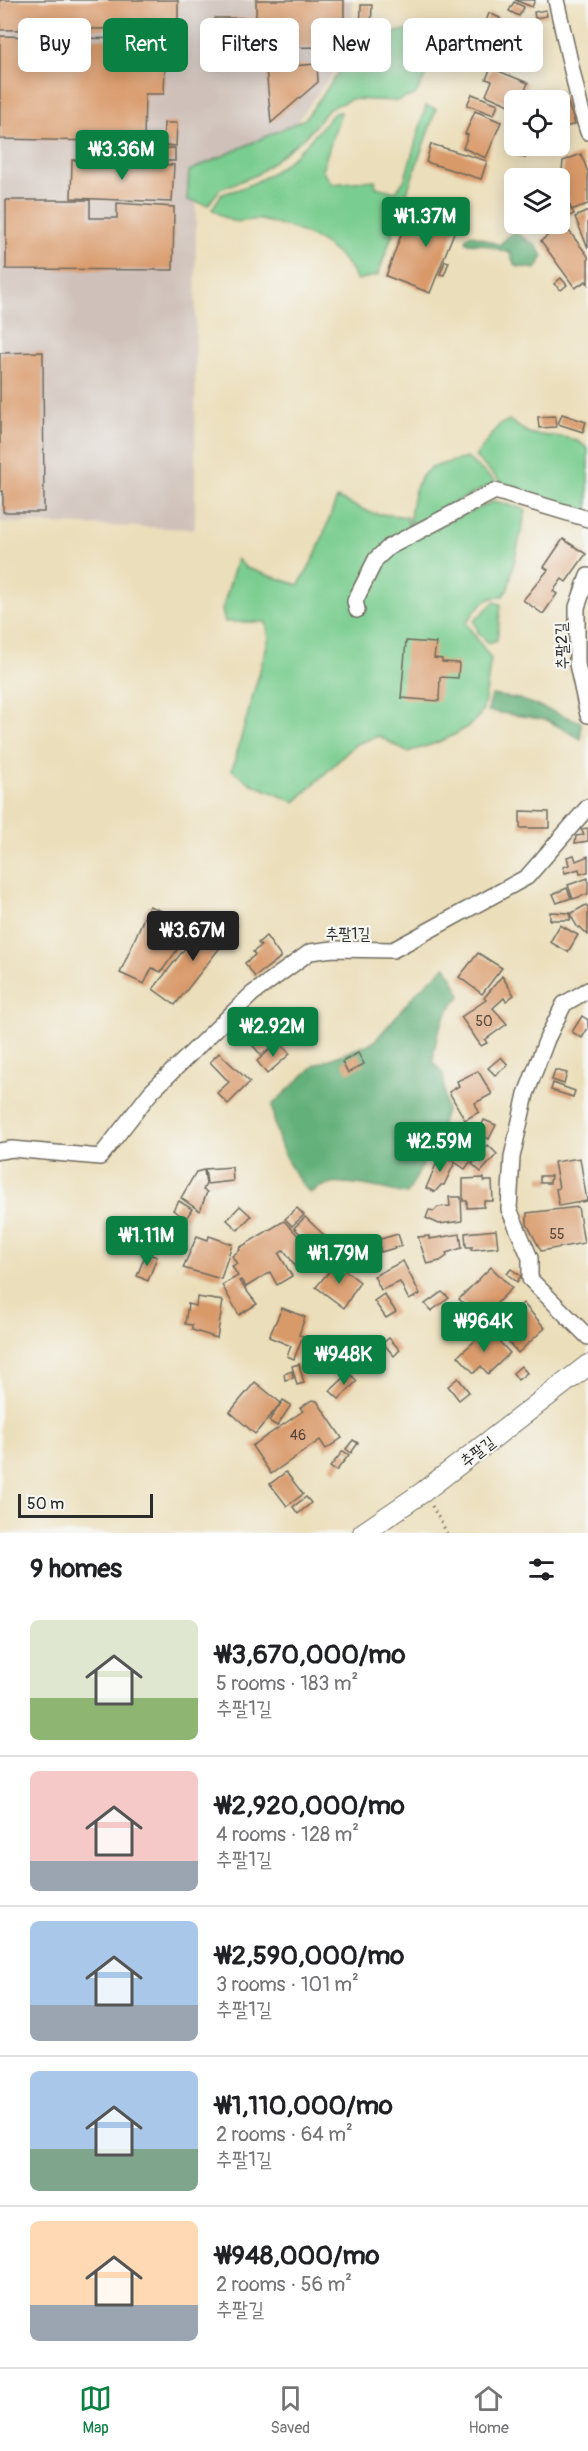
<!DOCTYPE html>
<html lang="en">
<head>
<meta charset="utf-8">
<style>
	body { margin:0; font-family:Pangolin,"Poor Story",sans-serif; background:#f6f6f6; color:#202124; height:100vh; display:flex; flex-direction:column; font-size:22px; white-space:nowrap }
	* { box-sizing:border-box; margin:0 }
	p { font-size:20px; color:#757577 }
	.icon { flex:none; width:33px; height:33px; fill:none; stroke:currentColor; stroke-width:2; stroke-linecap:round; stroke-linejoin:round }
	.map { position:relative; height:1533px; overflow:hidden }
	.sheet { display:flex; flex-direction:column; background:#fff; flex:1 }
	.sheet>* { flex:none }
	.top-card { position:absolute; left:18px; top:18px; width:552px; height:54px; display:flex; gap:12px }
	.controls { position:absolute; left:504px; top:90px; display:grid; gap:12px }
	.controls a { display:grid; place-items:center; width:66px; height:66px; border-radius:9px; background:#fff; box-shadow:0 3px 15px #0003; font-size:30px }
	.scale { position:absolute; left:18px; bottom:15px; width:135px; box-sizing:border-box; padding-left:6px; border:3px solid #2b2b2b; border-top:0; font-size:16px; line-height:21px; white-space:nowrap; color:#2b2b2b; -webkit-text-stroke:4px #f6f6f2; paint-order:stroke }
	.price { position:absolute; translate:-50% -51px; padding:0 14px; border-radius:6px; background:#0b8043; color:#fff; font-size:20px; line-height:39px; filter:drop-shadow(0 2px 3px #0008) }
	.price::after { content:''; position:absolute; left:50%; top:36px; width:18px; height:14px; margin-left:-9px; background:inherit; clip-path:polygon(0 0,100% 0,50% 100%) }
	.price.current { background:#222; color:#fff }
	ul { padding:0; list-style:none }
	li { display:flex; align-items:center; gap:18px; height:150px; padding:0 30px }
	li+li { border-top:2px solid #e0e0e0 }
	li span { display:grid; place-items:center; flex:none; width:168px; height:120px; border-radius:9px; color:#555 }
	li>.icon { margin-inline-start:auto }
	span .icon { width:72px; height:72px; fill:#fffc; stroke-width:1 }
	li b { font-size:26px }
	h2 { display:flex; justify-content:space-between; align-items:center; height:72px; padding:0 30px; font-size:26px }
	.pill { padding:0 21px; border-radius:9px; background:#fff; box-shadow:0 3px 15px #0003; font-size:21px; line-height:54px }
	.pill.current { background:#0b8043; color:#fff }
	.menu { display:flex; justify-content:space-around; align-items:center; height:84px; border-top:2px solid #e0e0e0; background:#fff; font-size:16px; color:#757577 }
	.menu a { display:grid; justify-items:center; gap:3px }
	.menu .current { color:#0b8043 }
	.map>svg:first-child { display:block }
	.industrial { fill:#cfc1ba }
	.green { fill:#7acd90; stroke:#527c5e; stroke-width:1.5 }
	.forest { fill:#63b07a; stroke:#476e52; stroke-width:1.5 }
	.building { fill:#d99a6b }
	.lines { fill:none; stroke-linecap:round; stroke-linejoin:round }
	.minor-casing { stroke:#6e6a5d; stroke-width:18 }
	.tertiary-casing { stroke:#6e6a5d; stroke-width:22 }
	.path { stroke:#6e6a5d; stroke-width:3; stroke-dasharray:1.5 4.5; stroke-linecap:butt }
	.minor { stroke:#fff; stroke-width:15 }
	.tertiary { stroke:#fff; stroke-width:20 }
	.labels { text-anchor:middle; stroke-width:4.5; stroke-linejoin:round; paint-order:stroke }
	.number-label { font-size:14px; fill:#56473b }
	.street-label { font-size:16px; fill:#2b2b2b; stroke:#f6f6f2 }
</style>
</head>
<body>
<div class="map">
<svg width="588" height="1533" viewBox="0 0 588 1533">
	<rect width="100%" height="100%" fill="#f6f6f2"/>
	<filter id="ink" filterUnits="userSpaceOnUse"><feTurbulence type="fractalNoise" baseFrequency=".0167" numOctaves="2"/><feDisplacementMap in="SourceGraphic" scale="12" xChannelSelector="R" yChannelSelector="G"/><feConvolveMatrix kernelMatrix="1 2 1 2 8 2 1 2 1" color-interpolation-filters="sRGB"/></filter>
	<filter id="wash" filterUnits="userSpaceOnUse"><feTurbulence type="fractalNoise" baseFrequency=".008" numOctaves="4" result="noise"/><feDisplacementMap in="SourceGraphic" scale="24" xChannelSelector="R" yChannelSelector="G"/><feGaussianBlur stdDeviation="1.35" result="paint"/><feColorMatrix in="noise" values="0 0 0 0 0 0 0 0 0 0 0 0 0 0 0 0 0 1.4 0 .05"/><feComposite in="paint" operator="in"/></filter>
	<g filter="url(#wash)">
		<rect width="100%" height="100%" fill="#ebdeba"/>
		<path class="industrial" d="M0,0H352V45L293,128L196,176L195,529L0,522Z"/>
		<g class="green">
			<path d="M436,27L427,74L415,95L396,101L351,99L329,109L306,136L256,175L220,189L208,205L187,200L189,171L305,119L353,53C382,28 401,32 436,27Z"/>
			<path d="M426,106L436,109L378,275L357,280C339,243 299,228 261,220C252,218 242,223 233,221C226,220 218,213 212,209L222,194C273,182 301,152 334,113L341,112L322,170L332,184L375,180L376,187L396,192L405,179Z"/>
			<path d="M509,420C515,424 523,431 529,433C550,439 572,432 588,449V512L502,483L475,457L499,425Z"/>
			<path d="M467,458L496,482L410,525C410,509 414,478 430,469C440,463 456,461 467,458Z"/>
			<path d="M337,498L371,513L407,517L409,530L417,535L495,501L526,510L508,589L503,596C484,597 477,608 466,623L491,659C488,674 487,690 484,705C478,731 430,746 407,752L379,736L356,744L295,802L250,783L232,770L269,638L266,622H225L222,610L237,559L246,568L298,585C317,559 325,528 337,498Z"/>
			<path d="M494,602L501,604L497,640L489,643L479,634L474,621Z"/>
		</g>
		<g class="forest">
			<path d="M514,231L536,246L543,256L536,269L515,266L510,253L482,244L467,243L466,238L471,234L499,245Z"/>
			<path d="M492,695L519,699L581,722V739L547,720L488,711Z"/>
			<path d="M446,966L461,995C442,1015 435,1035 433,1062L443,1074L446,1111L437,1139L407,1194C379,1189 334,1173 310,1193C287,1169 275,1137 272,1105L315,1065L374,1042L417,992Z"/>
		</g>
		<g id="blocks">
			<g class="building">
				<path d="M0,0H178V28L0,30Z"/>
				<path d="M256,0H344V36L329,37V47L256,48V44H244L247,68L215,69V18H256Z"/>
				<path d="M515,0H535L532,7Z"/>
				<path d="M514,2L524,7L519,16L509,11Z"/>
				<path d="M361,5H372L371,36H360Z"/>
				<path d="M546,10L547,16L535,18L534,12Z"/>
				<path d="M489,13L500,18L493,35L482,32Z"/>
				<path d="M0,36L166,40L164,94H145L144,142L0,139Z"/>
				<path d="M317,64L318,82L271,123L266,68Z"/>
				<path d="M491,68L528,83L521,100H514V107L486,95L492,81L486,79Z"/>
				<path d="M472,94L498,104L494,115L467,105Z"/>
				<path d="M565,95L575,124L560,129V100H550Z"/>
				<path d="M475,111L501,122L486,158L463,148L468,135L465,134Z"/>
				<path d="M164,123H177L176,146L163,145Z"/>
				<path d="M514,136V146H537L533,155L528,152L525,158L508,151Z"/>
				<path d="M431,144L487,161L481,179L426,162Z"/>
				<rect x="164" y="148" width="11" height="13"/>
				<path d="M581,154L588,172V204L571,210L561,181L563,161Z"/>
				<path d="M72,160L140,163V160H152V164L174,165L172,202L71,198Z"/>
				<path d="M560,186L574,214L565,218L560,203Z"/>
				<path d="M437,199L468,210L465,222L459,220L430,293L386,276L405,224L426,231Z"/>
				<path d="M6,200H90V218H117V203L174,207L173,270L6,269Z"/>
				<path d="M412,207L419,209L414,226L406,223Z"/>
				<path d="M588,211V248L575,217Z"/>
				<path d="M563,223L588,256V284L586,281L575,288L541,241Z"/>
				<path d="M445,261L449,262L444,275L440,274Z"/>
				<path d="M561,278L567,285L561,290L554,284Z"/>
				<path d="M43,352L44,512H3V491H0V353Z"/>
				<path d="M562,414L586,422L583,432L558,424Z"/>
				<path d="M555,416L556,427L539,428L538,417Z"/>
				<path d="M563,539L586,554L566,582L562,579L553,591L557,594L543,614L523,600L548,570L544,567Z"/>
				<path d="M406,641L436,643L434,658L442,659V662L459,663L458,678L440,677L439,701L401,698Z"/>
				<path d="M520,811L549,812V828H520Z"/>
				<path d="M588,828V841L575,843L576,836L584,835L581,829Z"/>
				<path d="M574,855L576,861L588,856V872L580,874L579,869L565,873L563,867L569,865L567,857Z"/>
				<path d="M588,878V894L573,899L568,885Z"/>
				<path d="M567,888L571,898L557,903L553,894Z"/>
				<path d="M586,905L588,907V935L580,927L578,928L570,914Z"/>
				<path d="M149,906L197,925L191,939H185L161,972L152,968L144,984L120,973Z"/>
				<path d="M550,912L570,913V920H550Z"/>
				<path d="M222,915L237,926L175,1005L153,989L190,942L197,947Z"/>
				<path d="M560,925L578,935L568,952L550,942Z"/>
				<path d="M266,936L281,957L255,977L245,963L255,955L253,952L261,946L258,943Z"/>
				<path d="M478,953L502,968L482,994L459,977Z"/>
				<path d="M502,976L514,995L506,1001L504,998L493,1008L507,1024L485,1040L487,1043L481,1046L461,1017L486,1000L484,998Z"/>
				<path d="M582,1016L588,1020V1028L582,1038L572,1032Z"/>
				<path d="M266,1025L279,1041L261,1055L248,1040Z"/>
				<path d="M279,1042L290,1054L267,1074L257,1061Z"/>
				<path d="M219,1053L250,1082L228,1104L217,1093L229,1082L210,1062Z"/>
				<path d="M358,1053L364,1064L348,1073L342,1062Z"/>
				<path d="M501,1057L508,1065L495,1075L488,1068Z"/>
				<path d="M555,1070L567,1073L564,1084L552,1080Z"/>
				<path d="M478,1071L492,1094L475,1103L479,1112L465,1120L449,1092L459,1086L457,1081Z"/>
				<path d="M553,1083L575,1091L573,1097L551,1090Z"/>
				<path d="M484,1120L496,1125L489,1139L478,1134Z"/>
				<path d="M461,1135L479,1150L465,1169L441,1153L444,1148L448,1150Z"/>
				<path d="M488,1145L497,1154L481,1172L472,1164Z"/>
				<path d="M440,1155L455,1162L444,1185H441L435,1192L426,1188Z"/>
				<path d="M580,1158L587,1201L559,1206L556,1189L559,1188L554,1162Z"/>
				<path d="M232,1167L233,1181L207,1184L205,1169Z"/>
				<path d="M204,1170L206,1184L203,1190L207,1192L200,1211L181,1198L196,1172Z"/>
				<path d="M540,1176H551L550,1183H540Z"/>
				<path d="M484,1178V1181H492L493,1201H484V1207L467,1208V1201H463V1179Z"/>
				<path d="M449,1197H461L462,1221L439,1224L426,1218L429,1210L434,1211L438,1207L450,1206Z"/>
				<path d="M179,1201L192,1209L186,1219L173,1210Z"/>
				<path d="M240,1206L251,1216L238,1230L227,1220Z"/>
				<path d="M578,1207L584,1243L541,1251L527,1224V1213Z"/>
				<path d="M297,1208L304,1215L292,1226L285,1219Z"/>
				<path d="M305,1217L326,1237L315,1248L294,1228Z"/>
				<path d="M284,1221L315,1253L298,1270L284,1250L279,1254L292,1276L277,1285L270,1272L246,1287L241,1280L239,1281L257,1304L239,1315L222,1285L238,1276L232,1266L237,1264L232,1256L240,1250L239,1248Z"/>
				<path d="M496,1230L498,1247L471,1250L472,1247H466L465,1233Z"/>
				<path d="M398,1234L402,1246L381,1252L377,1240Z"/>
				<path d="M460,1234L462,1248L446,1253L447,1256L440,1261L427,1264L418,1237L429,1236V1239Z"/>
				<path d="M197,1236L208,1240L209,1236L232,1244L221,1279L183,1268Z"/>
				<path d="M146,1253L157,1257L148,1281L137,1276Z"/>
				<path d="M403,1261L420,1294L409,1300L400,1282L381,1290L374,1276Z"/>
				<path d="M336,1263L360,1282L344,1308L316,1287Z"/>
				<path d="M491,1267L512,1288L480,1320L459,1299Z"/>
				<path d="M511,1269L521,1276L517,1282L507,1274Z"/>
				<path d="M442,1292L449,1298L431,1311L425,1304Z"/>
				<path d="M384,1294L396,1312L386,1318L374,1301Z"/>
				<path d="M197,1297L223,1301L217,1338L192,1330V1325L185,1324L188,1304L196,1306Z"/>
				<path d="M523,1303L545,1328L518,1353L496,1328Z"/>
				<path d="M282,1308L305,1317L299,1335L303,1336L294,1359L287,1356L291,1346L269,1337Z"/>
				<path d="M488,1329L510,1353L488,1374L481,1366L474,1373L458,1356Z"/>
				<path d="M389,1338L400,1350L394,1356L383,1343Z"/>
				<path d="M299,1364L304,1383L297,1385L292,1366Z"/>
				<path d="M521,1366L527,1373L518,1380L513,1373Z"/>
				<path d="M292,1371L293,1378L285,1380L284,1374Z"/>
				<path d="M349,1373L357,1381L339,1399L330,1391Z"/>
				<path d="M458,1378L469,1392L459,1400L448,1386Z"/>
				<path d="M255,1382L281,1403L255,1434L230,1412Z"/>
				<path d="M283,1400L291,1405L277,1426L269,1421Z"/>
				<path d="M312,1400L317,1401L342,1438L326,1449L320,1440L271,1474L252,1446L303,1411L300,1408Z"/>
				<path d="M353,1440L358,1443L351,1453L346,1449Z"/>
				<path d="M343,1451L349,1455L336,1471L330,1467Z"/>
				<path d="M286,1472L303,1494L287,1506L270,1484Z"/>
				<path d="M306,1497L311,1503L298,1514L293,1507Z"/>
			</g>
		</g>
	</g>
	<g filter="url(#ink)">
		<use href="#blocks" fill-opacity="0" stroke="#6e6a5d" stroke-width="1.5"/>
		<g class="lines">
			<defs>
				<g id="minor">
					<path d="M556,0L580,106L588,132"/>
					<path d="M588,576L577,607V664L588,715"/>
					<path d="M357,610L355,601L376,559L389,547L495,491L588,519"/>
					<path d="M588,990L564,1004L547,1039L526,1094L512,1157L509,1209L530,1258V1279L588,1337"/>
					<path d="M0,1151L12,1149L100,1157L151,1092L252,994L310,952L333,949L393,950L527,877L588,807"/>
				</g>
				<path id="tertiary" d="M363,1533L423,1492L588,1365"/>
			</defs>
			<use href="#minor" class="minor-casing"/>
			<use href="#tertiary" class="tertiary-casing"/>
			<path class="path" d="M432,1506L447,1533"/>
			<use href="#minor" class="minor"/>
			<use href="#tertiary" class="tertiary"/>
		</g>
	</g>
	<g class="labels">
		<g class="number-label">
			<text x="484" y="1026">50</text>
			<text x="557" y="1239">55</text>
			<text x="298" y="1440">46</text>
		</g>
		<g class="street-label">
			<text transform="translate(561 646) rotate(-92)" y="6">추팔2길</text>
			<text x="348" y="939">추팔1길</text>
			<text transform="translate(477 1451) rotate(-38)" y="6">추팔길</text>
		</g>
	</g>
</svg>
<div class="controls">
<a><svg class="icon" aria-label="locate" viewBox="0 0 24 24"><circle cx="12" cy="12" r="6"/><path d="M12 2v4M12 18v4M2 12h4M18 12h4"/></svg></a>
<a><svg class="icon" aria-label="layers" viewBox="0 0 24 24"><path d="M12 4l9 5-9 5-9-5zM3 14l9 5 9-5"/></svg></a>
</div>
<div class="scale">50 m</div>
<b class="price" style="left:122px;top:181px">₩3.36M</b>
<b class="price" style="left:426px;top:248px">₩1.37M</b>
<b class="price current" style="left:193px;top:962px">₩3.67M</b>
<b class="price" style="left:273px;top:1058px">₩2.92M</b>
<b class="price" style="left:440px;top:1173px">₩2.59M</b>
<b class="price" style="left:147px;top:1267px">₩1.11M</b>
<b class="price" style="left:339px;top:1285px">₩1.79M</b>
<b class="price" style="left:484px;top:1353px">₩964K</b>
<b class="price" style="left:344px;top:1386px">₩948K</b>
<div class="top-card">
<a class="pill">Buy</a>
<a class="pill current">Rent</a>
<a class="pill">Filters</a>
<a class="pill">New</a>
<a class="pill">Apartment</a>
</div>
</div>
<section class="sheet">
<h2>9 homes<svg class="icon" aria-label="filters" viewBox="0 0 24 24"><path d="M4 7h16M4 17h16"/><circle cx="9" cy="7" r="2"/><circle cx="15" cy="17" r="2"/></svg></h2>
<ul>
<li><span style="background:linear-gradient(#dfe7d0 65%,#8fb573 0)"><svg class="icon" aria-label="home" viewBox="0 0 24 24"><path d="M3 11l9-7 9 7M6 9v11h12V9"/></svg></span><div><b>₩3,670,000/mo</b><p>5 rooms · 183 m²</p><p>추팔1길</p></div></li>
<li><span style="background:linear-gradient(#f6c9c9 75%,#9aa5b1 0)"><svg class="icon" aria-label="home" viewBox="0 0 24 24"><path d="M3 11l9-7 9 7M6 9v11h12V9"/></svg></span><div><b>₩2,920,000/mo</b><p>4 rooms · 128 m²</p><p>추팔1길</p></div></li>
<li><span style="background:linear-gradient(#a9c7e8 70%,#9aa5b1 0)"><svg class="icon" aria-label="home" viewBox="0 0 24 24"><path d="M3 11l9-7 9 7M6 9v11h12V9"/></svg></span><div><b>₩2,590,000/mo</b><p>3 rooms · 101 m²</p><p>추팔1길</p></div></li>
<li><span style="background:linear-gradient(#a9c7e8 65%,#7fa58c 0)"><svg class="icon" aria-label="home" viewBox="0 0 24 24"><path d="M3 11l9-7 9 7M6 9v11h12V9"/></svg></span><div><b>₩1,110,000/mo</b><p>2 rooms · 64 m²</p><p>추팔1길</p></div></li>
<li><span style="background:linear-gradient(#ffd9b3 70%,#9aa5b1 0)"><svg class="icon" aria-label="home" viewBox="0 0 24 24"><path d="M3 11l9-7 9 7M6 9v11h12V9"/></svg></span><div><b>₩948,000/mo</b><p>2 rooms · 56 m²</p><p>추팔길</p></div></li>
</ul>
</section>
<nav class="menu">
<a class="current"><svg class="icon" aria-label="map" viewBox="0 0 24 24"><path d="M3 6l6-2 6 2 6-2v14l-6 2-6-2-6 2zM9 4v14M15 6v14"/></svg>Map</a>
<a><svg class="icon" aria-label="saved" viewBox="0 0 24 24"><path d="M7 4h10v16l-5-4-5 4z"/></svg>Saved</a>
<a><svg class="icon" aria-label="home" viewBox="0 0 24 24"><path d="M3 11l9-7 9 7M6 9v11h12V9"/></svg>Home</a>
</nav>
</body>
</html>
